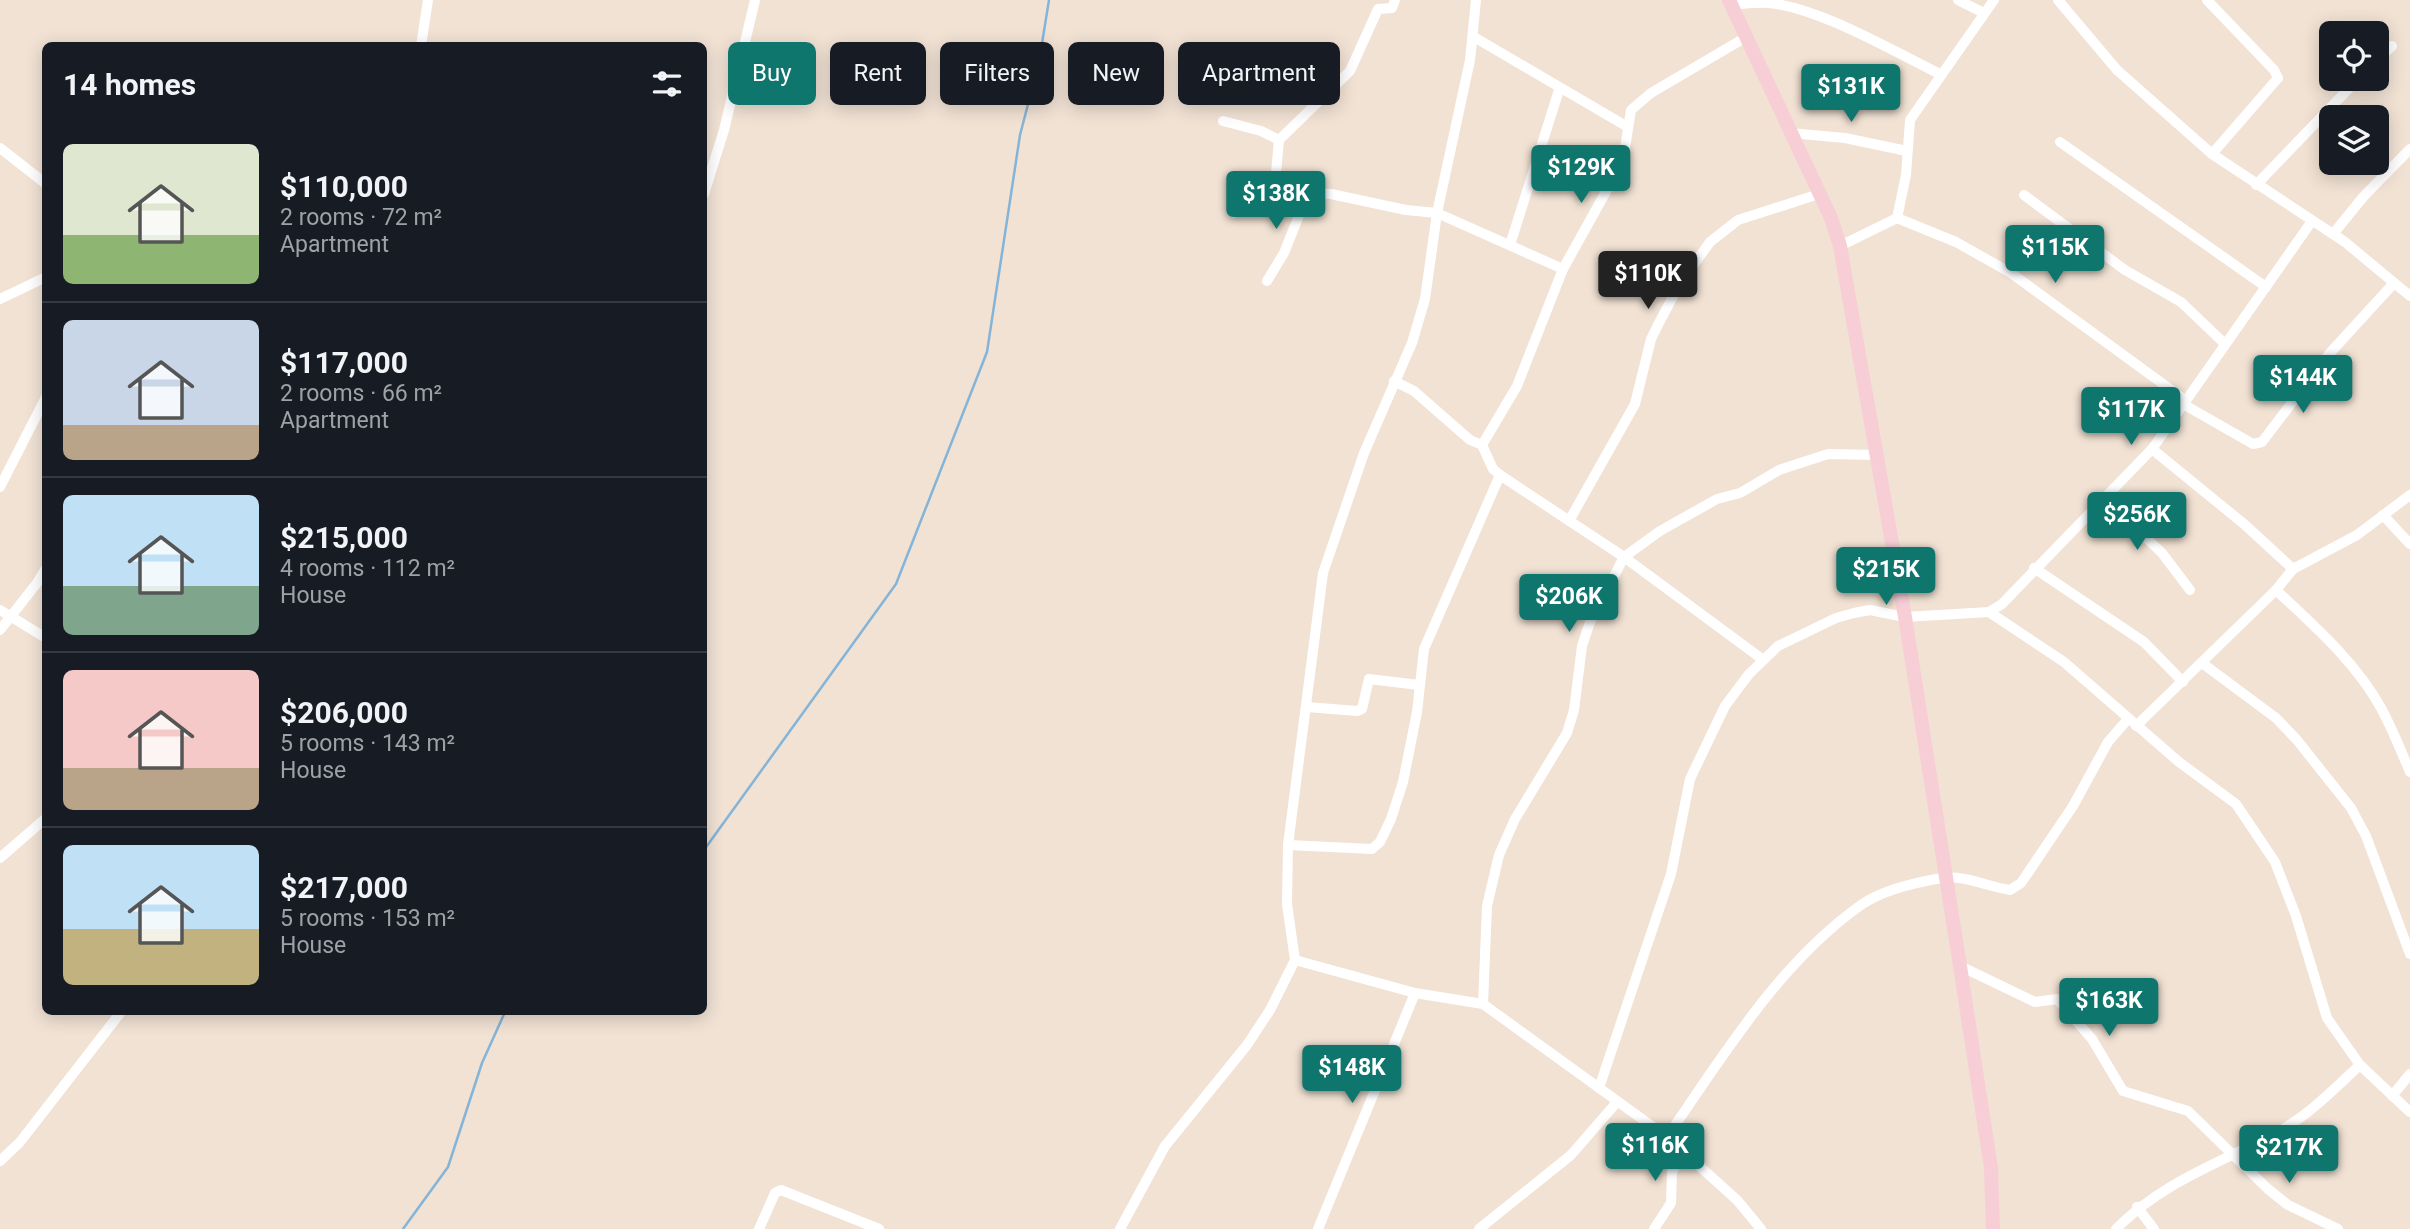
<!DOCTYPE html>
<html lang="en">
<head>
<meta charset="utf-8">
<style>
	body { margin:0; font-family:Roboto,sans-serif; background:#20242c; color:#f1f3f6; height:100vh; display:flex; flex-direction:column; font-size:26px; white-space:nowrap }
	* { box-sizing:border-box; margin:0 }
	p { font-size:23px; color:#9ea1a6 }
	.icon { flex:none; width:38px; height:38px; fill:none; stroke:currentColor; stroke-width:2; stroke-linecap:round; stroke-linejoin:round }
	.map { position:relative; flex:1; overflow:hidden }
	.details { position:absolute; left:42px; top:42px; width:665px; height:973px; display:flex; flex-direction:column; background:#171b24; border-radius:10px; box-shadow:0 4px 18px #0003 }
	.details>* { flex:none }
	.banner { position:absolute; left:728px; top:42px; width:665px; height:63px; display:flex; gap:14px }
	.controls { position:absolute; left:2319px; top:21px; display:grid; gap:14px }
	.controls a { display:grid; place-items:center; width:70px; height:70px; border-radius:10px; background:#171b24; box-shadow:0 4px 18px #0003; font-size:35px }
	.price { position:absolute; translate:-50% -60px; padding:0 16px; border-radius:7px; background:#0f766e; color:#fff; font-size:23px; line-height:46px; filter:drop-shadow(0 2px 4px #0008) }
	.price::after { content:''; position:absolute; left:50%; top:42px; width:21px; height:16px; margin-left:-10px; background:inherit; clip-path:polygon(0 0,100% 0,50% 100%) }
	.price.current { background:#222; color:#fff }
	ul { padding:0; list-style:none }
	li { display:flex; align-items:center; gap:21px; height:175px; padding:0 21px }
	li+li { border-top:2px solid #363941 }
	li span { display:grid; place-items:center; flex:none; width:196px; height:140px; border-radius:10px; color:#555 }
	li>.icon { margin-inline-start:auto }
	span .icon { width:84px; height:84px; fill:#fffc; stroke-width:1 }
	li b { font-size:30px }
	h2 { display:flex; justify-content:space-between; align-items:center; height:84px; padding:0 21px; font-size:30px }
	.pill { padding:0 24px; border-radius:10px; background:#171b24; box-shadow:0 4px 18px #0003; font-size:24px; line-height:63px }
	.pill.current { background:#0f766e; color:#fff }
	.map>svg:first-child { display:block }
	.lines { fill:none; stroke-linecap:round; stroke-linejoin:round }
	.stream { stroke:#84b4d8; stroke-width:2.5 }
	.street { stroke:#fff; stroke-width:10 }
	.secondary { stroke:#f7ced6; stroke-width:14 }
</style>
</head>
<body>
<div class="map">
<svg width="2410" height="1229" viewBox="0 0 2410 1229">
	<rect width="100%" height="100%" fill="#f1e2d4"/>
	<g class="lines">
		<g class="stream">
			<path d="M704,850L896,584L987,352L1020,135L1039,62L1049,0"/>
			<path d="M403,1229L448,1167L482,1063L505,1012"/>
		</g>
		<g class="street">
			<path d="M1958,0L1984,13"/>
			<path d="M2058,0L2117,70L2212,154L2345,242L2410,296"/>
			<path d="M2207,0L2274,70L2278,78L2212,154"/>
			<path d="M1731,5C1743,4 1756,2 1769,3C1820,8 1893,51 1940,74"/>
			<path d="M1474,37L1626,126"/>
			<path d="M421,46L428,0"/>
			<path d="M2376,61L2392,46"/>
			<path d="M1223,121L1261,131L1279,140"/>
			<path d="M1790,133L1845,138L1907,151"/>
			<path d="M2060,142L2266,287"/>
			<path d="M0,148L46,184"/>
			<path d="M1275,184L1301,192L1331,194L1406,210L1437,213L1563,269"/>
			<path d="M2256,185L2358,79"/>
			<path d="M704,194L724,130L755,0"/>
			<path d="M2024,195L2125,270L2181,302L2225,344"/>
			<path d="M1234,213L1237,204L1275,184L1279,140L1350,71L1378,9L1392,8L1395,0"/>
			<path d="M1897,218L1956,242L2011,273L2185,400"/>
			<path d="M2333,234L2364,196L2410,149"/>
			<path d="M1510,245L1559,90"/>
			<path d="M1840,246L1897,218L1906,175L1910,120L1994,0"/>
			<path d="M1267,281L1284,253L1308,193"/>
			<path d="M0,299L46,277"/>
			<path d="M1394,381L1414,391L1470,440L1482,445L1493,469L1500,475L1624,557L1762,659"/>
			<path d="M2183,404L2253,444L2262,442L2329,354L2394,283"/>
			<path d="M1482,445L1517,386L1563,269L1623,161L1631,110L1651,93L1748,36"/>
			<path d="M2152,449L2244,524L2293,569"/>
			<path d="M0,487L46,397"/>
			<path d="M2104,497L2162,553L2190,590"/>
			<path d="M2383,515L2410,544"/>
			<path d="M1569,521L1635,404L1651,339L1659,323L1679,285L1710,242L1738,220L1819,194"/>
			<path d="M2034,568L2144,642L2183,682"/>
			<path d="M2276,590C2313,625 2356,662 2381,708C2392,728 2401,751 2410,772"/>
			<path d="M0,610L46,638"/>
			<path d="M1989,612L2064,662L2179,762L2236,804L2275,862L2296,916L2327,1018L2360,1065L2410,1112"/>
			<path d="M0,630L37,583L46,568"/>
			<path d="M2202,663L2276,718L2297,740L2351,808L2366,836L2410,954"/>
			<path d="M1307,707L1357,711L1362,709L1369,679L1419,685"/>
			<path d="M2136,726L2276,590L2293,569L2357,535L2410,495"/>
			<path d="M1288,845L1372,849L1380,842L1391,819L1403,782L1417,712L1424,649L1500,475"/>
			<path d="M0,858L46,818"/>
			<path d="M1295,960L1415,993L1483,1004L1667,1137L1737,1200L1761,1229"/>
			<path d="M1960,966L2035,1002L2057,999L2092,1039L2123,1091L2188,1111L2268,1189L2288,1205L2338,1229"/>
			<path d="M1483,1004L1487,906L1499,855L1515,819L1567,733L1574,710L1582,646L1590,622L1624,557L1660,531L1717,499L1740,493L1779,470L1828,454L1878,455"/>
			<path d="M1599,1088L1671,874L1690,779L1725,706L1749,674L1778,646L1836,618L1854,613L1870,610L1905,617L1989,612L2002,604L2152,449L2312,221"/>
			<path d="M2392,1096L2410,1074"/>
			<path d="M1667,1137C1723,1056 1779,963 1861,905C1882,890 1918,882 1942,878C1966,875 1988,887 2010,890L2021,883L2073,806L2108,742L2128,719"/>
			<path d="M0,1161L20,1142L121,1012"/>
			<path d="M2137,1207L2154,1229"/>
			<path d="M759,1229L775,1193L781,1190L879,1229"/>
			<path d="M1120,1229L1165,1146L1247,1045L1270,1010L1295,960L1287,904L1288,845L1323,573L1364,453L1412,343L1425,299L1437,213L1470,60L1476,0"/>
			<path d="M1318,1229L1415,993"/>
			<path d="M1479,1229L1571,1155L1617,1102"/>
			<path d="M1654,1229L1671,1203L1672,1172L1683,1152"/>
			<path d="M2116,1229C2162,1182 2220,1163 2276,1133C2308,1116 2334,1089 2360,1065"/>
		</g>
		<path class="secondary" d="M1729,0L1831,218L1840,246L1905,617L1960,966L1991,1168L1993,1229"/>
	</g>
</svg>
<div class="controls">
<a><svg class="icon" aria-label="locate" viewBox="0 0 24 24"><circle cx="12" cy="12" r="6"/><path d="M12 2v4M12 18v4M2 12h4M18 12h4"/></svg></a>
<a><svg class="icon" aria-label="layers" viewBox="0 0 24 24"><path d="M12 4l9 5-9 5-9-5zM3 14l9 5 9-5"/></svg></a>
</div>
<b class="price" style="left:1851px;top:124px">$131K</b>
<b class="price" style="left:1581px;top:205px">$129K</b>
<b class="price" style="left:1276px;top:231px">$138K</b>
<b class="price" style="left:2055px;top:285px">$115K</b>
<b class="price current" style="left:1648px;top:311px">$110K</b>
<b class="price" style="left:2303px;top:415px">$144K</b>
<b class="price" style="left:2131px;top:447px">$117K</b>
<b class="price" style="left:2137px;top:552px">$256K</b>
<b class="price" style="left:1886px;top:607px">$215K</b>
<b class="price" style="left:1569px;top:634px">$206K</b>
<b class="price" style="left:2109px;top:1038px">$163K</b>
<b class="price" style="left:1352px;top:1105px">$148K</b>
<b class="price" style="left:1655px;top:1183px">$116K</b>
<b class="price" style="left:2289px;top:1185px">$217K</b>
<div class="banner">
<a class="pill current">Buy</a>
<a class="pill">Rent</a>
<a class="pill">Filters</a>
<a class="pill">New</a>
<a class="pill">Apartment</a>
</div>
<section class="details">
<h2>14 homes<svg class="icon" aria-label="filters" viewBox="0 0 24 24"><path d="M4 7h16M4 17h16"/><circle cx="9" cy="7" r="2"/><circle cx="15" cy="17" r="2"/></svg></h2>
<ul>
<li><span style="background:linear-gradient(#dfe7d0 65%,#8fb573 0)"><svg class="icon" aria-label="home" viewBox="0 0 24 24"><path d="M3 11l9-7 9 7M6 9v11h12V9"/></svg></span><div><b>$110,000</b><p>2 rooms · 72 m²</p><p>Apartment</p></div></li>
<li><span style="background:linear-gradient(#c9d6e8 75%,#b9a48a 0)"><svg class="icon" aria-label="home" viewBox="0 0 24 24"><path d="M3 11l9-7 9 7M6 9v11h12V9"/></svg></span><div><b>$117,000</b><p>2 rooms · 66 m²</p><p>Apartment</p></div></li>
<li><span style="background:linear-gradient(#bfe0f5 65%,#7fa58c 0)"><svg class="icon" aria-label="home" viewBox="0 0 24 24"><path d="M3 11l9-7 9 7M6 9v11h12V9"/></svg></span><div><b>$215,000</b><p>4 rooms · 112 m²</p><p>House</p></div></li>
<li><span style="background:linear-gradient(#f6c9c9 70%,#b9a48a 0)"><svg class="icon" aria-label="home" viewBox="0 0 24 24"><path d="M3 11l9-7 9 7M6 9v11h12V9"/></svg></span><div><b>$206,000</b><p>5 rooms · 143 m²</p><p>House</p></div></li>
<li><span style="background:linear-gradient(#bfe0f5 60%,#c2b280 0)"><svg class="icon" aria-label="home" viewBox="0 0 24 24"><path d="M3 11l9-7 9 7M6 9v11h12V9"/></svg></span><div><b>$217,000</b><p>5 rooms · 153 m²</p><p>House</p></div></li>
</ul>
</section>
</div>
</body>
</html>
